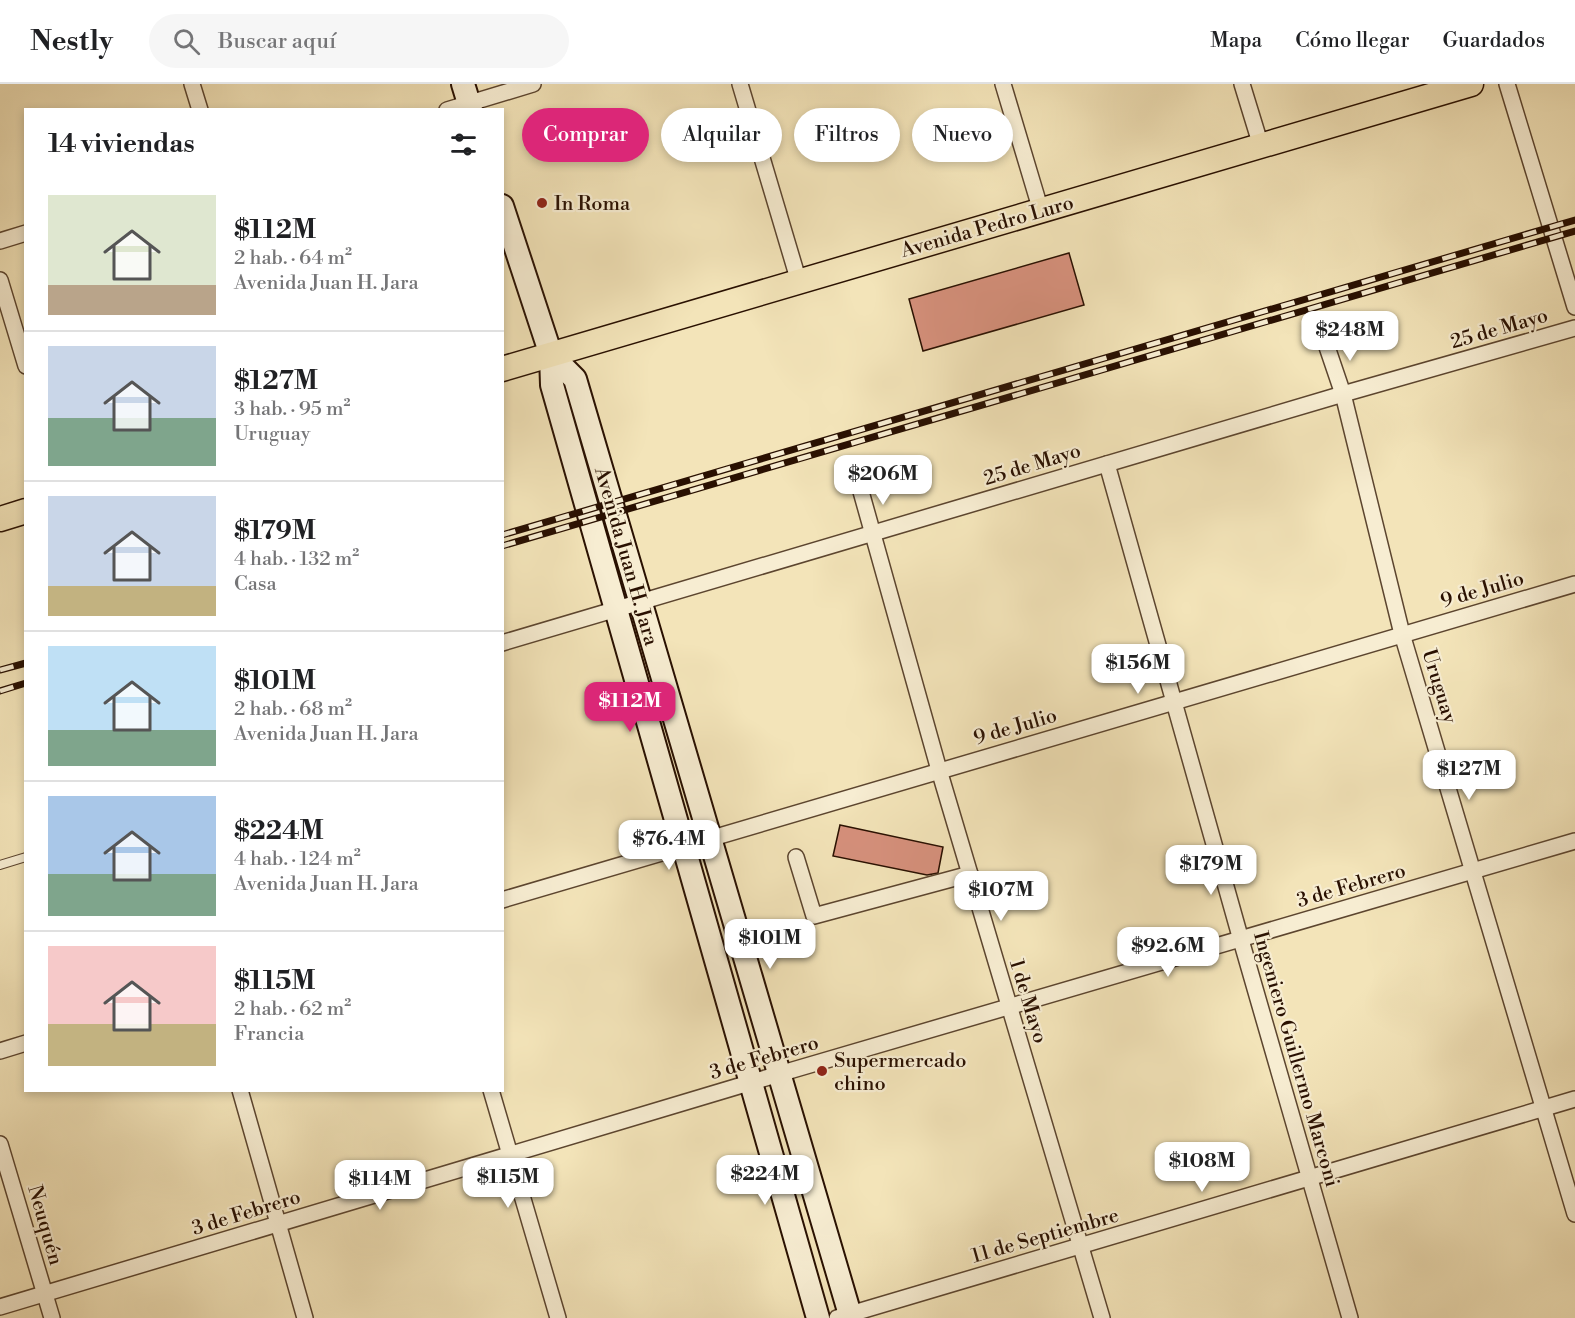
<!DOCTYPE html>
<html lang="es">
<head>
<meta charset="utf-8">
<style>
	body { margin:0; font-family:"Libre Bodoni",serif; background:#f6f6f6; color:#202124; height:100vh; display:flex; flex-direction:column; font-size:22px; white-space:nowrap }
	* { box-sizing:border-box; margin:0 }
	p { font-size:20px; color:#757577 }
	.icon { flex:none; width:33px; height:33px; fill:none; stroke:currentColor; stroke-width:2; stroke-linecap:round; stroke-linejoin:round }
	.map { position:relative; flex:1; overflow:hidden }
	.sheet { position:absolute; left:24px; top:24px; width:480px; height:984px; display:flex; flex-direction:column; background:#fff; border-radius:0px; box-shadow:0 3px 9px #0003 }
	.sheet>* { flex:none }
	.hud { position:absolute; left:522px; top:24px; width:570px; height:54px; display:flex; gap:12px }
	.price { position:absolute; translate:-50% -51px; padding:0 14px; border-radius:12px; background:#fff; color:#222; font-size:20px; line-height:39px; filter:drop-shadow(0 2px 3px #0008) }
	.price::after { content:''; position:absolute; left:50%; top:36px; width:18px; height:14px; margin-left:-9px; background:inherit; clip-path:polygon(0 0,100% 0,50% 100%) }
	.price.on { background:#db2777; color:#fff }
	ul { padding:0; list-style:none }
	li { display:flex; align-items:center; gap:18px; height:150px; padding:0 24px }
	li+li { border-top:2px solid #e0e0e0 }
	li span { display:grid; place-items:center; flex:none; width:168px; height:120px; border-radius:0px; color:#555 }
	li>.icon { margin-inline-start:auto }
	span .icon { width:72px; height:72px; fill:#fffc; stroke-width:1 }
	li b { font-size:26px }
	h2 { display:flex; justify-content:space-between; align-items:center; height:72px; padding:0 24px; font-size:26px }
	.tag { padding:0 21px; border-radius:27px; background:#fff; box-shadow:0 3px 9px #0003; font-size:21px; line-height:54px }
	.tag.on { background:#db2777; color:#fff }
	header { display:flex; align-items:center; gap:36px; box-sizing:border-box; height:84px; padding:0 30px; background:#fff; border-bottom:2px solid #e0e0e0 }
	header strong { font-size:28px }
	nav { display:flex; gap:33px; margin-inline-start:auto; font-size:21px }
	.search { width:420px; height:54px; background:#f6f6f6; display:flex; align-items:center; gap:15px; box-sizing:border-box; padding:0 21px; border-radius:33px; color:#757577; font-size:22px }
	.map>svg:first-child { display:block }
	.building { fill:#d7917d; stroke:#291001; stroke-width:1.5 }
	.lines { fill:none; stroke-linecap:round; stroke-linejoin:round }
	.service-casing { stroke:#5c452f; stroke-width:10 }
	.minor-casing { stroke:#5c452f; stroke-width:18 }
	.secondary-casing { stroke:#291001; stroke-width:26 }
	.primary-casing { stroke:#291001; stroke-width:27 }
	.service { stroke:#f7edd2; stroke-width:8 }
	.minor { stroke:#f7edd2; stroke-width:15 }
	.secondary { stroke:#f7edd2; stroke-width:22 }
	.primary { stroke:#f3e4b9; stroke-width:24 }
	.rail-casing { stroke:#291001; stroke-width:7 }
	.rail { stroke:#f7edd2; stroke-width:4.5; stroke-dasharray:14; stroke-linecap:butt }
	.poi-dot { fill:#8f2418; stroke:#f7edd2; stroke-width:2 }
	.labels { text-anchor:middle; stroke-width:4.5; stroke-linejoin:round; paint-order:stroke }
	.poi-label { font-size:20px; fill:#291001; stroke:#f7edd2; text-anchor:start }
	.street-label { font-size:20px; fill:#291001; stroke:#f7edd2 }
</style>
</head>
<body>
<header>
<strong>Nestly</strong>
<div class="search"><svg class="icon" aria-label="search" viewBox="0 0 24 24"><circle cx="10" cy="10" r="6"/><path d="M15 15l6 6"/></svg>Buscar aquí</div>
<nav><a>Mapa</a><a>Cómo llegar</a><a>Guardados</a></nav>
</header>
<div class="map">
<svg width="1575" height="1234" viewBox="0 0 1575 1234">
	<rect width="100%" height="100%" fill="#f3e4b9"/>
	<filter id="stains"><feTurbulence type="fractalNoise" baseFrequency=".00333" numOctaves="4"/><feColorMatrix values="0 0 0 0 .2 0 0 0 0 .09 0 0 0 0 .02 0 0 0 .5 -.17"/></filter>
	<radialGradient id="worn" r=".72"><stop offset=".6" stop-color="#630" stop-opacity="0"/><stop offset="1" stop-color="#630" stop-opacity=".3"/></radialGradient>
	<g class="building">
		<path d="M1069,169L1084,221L923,267L909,215Z"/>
		<path d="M840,741L943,763L938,789L927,791L833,772Z"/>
	</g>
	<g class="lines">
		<defs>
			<path id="service" d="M0,781L26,773"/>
			<g id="minor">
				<path d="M192,0L200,26"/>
				<path d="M740,0L799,198"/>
				<path d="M1003,0L1041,127"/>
				<path d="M1242,0L1261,62"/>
				<path d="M1507,0L1575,223"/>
				<path d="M447,26L533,0"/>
				<path d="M0,157L26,149"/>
				<path d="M0,196L26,282"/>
				<path d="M1325,257L1343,310L1402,550L1575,1130"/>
				<path d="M1107,380L1241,856L1350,1234"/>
				<path d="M860,404L939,686L1102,1234"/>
				<path d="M502,559L1343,310L1575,244"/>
				<path d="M796,773L814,832L970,790"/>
				<path d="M502,816L1575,500"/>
				<path d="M0,967L26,959"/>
				<path d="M240,1006L305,1234"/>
				<path d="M491,1006L558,1234"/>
				<path d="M0,1060L52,1234"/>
				<path d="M0,1223L779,990L1575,757"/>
				<path d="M837,1234L1575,1015"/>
			</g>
			<g id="secondary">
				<path d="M463,0L471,26"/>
				<path d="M502,122L551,271L552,301L818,1234"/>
				<path d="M551,271L575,295L851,1234"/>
			</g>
			<g id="primary">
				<path d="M502,285L1471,0"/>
				<path d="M0,435L26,427"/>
			</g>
		</defs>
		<use href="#service" class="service-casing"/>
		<use href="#minor" class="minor-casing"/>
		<use href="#secondary" class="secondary-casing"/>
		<use href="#primary" class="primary-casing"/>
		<use href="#service" class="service"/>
		<use href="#minor" class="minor"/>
		<use href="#secondary" class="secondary"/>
		<use href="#primary" class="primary"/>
		<defs>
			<g id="rail">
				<path d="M502,451L1575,136"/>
				<path d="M502,462L1575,147"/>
				<path d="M0,586L26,579"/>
				<path d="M0,607L26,599"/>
			</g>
		</defs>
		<use href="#rail" class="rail-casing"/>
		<use href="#rail" class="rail"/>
	</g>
	<g class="poi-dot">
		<circle cx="542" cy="119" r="6"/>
		<circle cx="822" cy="987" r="6"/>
	</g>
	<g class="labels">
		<g class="poi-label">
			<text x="554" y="126">In Roma</text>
			<text x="834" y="983">Supermercado<tspan x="834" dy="23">chino</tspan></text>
		</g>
		<g class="street-label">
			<text transform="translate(987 142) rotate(-16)" y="7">Avenida Pedro Luro</text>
			<text transform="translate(1499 244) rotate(-16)" y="7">25 de Mayo</text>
			<text transform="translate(1032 380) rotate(-17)" y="7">25 de Mayo</text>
			<text transform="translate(627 472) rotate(74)" y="7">Avenida Juan H. Jara</text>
			<text transform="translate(1482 505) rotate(-16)" y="7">9 de Julio</text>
			<text transform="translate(1440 602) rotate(73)" y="7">Uruguay</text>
			<text transform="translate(1015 642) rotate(-16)" y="7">9 de Julio</text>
			<text transform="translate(1351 801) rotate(-16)" y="7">3 de Febrero</text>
			<text transform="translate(1029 917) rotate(73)" y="7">1 de Mayo</text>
			<text transform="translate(764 973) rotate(-16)" y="7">3 de Febrero</text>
			<text transform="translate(1297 975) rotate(74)" y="7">Ingeniero Guillermo Marconi</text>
			<text transform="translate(246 1128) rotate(-17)" y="7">3 de Febrero</text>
			<text transform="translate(46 1141) rotate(74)" y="7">Neuquén</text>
			<text transform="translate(1045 1151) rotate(-16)" y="7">11 de Septiembre</text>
		</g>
	</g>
	<rect width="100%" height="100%" filter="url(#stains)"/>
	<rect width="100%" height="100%" fill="url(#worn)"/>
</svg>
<b class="price" style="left:1350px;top:278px">$248M</b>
<b class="price" style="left:883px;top:422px">$206M</b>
<b class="price" style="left:1138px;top:611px">$156M</b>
<b class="price on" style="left:630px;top:649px">$112M</b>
<b class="price" style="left:1469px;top:717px">$127M</b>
<b class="price" style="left:669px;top:787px">$76.4M</b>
<b class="price" style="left:1211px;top:812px">$179M</b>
<b class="price" style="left:1001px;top:838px">$107M</b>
<b class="price" style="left:770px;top:886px">$101M</b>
<b class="price" style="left:1168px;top:894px">$92.6M</b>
<b class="price" style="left:1202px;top:1109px">$108M</b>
<b class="price" style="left:765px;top:1122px">$224M</b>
<b class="price" style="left:508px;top:1125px">$115M</b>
<b class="price" style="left:380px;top:1127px">$114M</b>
<div class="hud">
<a class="tag on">Comprar</a>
<a class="tag">Alquilar</a>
<a class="tag">Filtros</a>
<a class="tag">Nuevo</a>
</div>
<section class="sheet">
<h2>14 viviendas<svg class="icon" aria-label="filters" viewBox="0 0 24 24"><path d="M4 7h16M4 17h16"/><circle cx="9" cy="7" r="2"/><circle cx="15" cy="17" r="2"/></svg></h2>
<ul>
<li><span style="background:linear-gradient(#dfe7d0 75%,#b9a48a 0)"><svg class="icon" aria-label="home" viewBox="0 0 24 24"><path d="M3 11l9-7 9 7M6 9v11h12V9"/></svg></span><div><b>$112M</b><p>2 hab. · 64 m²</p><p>Avenida Juan H. Jara</p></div></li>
<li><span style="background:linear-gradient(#c9d6e8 60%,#7fa58c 0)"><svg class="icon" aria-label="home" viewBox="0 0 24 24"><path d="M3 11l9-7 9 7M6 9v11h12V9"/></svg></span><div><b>$127M</b><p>3 hab. · 95 m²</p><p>Uruguay</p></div></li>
<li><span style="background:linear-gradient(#c9d6e8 75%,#c2b280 0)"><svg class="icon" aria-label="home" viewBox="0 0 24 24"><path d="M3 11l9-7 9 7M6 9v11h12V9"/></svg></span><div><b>$179M</b><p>4 hab. · 132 m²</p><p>Casa</p></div></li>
<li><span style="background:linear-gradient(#bfe0f5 70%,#7fa58c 0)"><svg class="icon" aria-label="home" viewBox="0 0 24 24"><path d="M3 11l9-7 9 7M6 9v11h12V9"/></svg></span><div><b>$101M</b><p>2 hab. · 68 m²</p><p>Avenida Juan H. Jara</p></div></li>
<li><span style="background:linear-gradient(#a9c7e8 65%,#7fa58c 0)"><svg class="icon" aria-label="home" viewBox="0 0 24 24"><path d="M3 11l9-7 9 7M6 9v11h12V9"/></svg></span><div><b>$224M</b><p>4 hab. · 124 m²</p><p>Avenida Juan H. Jara</p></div></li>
<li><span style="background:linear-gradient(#f6c9c9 65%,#c2b280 0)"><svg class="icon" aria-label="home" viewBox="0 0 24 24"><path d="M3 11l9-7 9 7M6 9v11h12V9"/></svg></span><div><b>$115M</b><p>2 hab. · 62 m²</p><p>Francia</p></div></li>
</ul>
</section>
</div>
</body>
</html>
